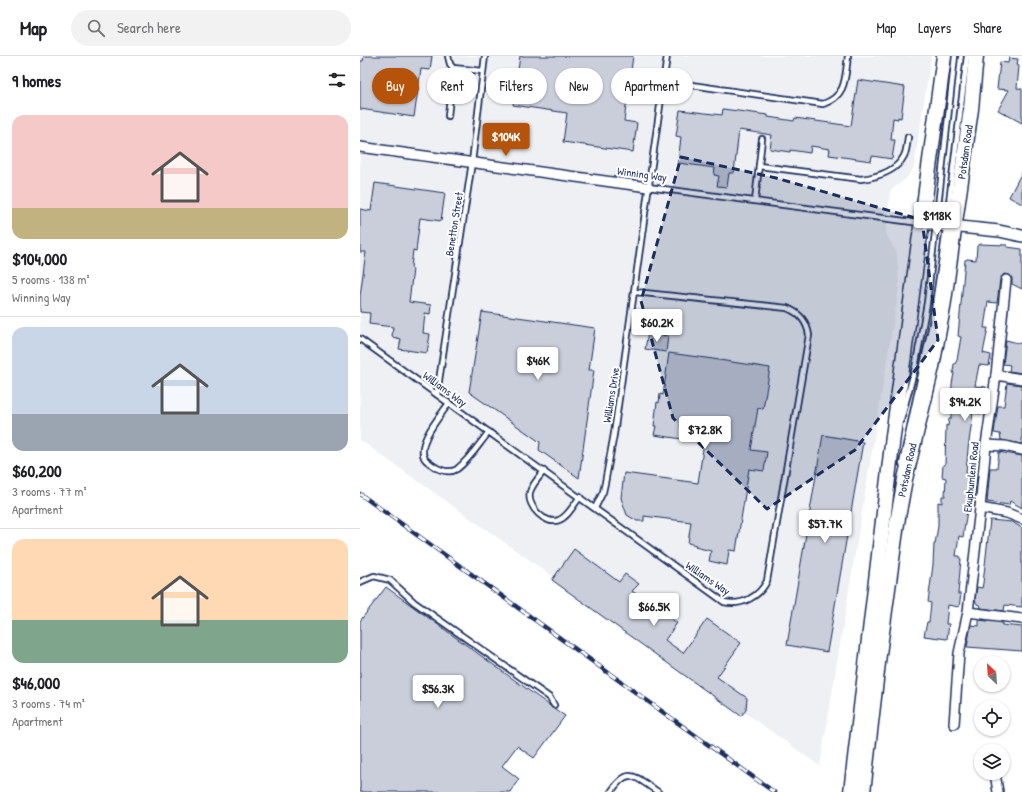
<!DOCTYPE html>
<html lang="en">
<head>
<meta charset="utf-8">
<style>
	body { margin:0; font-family:"Patrick Hand",sans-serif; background:#f2f2f2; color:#202124; height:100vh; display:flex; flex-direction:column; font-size:15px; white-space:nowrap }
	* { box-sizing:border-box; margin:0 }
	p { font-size:13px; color:#757577 }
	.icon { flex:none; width:22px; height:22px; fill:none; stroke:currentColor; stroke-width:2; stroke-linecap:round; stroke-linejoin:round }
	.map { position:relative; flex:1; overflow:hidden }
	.side { display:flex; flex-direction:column; background:#fff; width:360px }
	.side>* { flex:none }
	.top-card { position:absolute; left:12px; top:12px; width:380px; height:36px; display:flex; gap:8px }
	.needle { width:26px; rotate:335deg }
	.tools { position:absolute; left:614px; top:600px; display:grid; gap:8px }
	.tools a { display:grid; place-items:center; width:36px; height:36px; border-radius:50%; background:#fff; box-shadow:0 1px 3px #0004; font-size:20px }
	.price { position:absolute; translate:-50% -34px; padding:0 9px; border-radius:4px; background:#fff; color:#222; font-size:13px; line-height:26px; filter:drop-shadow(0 1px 2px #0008) }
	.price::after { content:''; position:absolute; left:50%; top:24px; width:12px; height:9px; margin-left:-6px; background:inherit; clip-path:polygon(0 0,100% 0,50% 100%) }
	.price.on { background:#b45309; color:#fff }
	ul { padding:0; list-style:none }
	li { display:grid; align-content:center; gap:8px; height:212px; padding:0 12px }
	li+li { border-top:1px solid #e0e0e0 }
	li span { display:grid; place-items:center; height:124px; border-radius:12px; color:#555 }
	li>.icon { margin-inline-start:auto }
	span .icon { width:72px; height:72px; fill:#fffc; stroke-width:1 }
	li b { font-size:17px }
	h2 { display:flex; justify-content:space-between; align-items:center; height:48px; padding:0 12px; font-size:17px }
	.chip { padding:0 14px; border-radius:18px; background:#fff; box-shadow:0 1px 3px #0004; font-size:14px; line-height:36px }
	.chip.on { background:#b45309; color:#fff }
	header { display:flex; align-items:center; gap:24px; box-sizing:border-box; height:56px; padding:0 20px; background:#fff; border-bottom:1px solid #e0e0e0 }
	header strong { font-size:19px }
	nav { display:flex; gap:22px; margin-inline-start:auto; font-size:14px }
	.search { width:280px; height:36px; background:#f2f2f2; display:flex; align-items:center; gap:10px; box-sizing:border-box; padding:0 14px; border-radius:22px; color:#757577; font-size:15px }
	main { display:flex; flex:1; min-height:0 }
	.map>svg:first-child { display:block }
	.built { fill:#eff0f4 }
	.building { fill:#caceda; stroke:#1b2f5e }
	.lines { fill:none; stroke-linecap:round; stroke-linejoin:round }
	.service-casing { stroke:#1b2f5e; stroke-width:8 }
	.minor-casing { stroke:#1b2f5e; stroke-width:12 }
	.tertiary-casing { stroke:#1b2f5e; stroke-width:14 }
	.primary-casing { stroke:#1b2f5e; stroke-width:17 }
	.service { stroke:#fff; stroke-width:4.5 }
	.minor { stroke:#fff; stroke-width:9 }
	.tertiary { stroke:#fff; stroke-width:11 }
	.primary { stroke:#fff; stroke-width:14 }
	.rail-casing { stroke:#1b2f5e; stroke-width:4.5 }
	.rail { stroke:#fff; stroke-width:3; stroke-dasharray:9; stroke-linecap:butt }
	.marked { fill:#1b2f5e; fill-opacity:0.2; stroke:#1b2f5e; stroke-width:3; stroke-dasharray:8 5; stroke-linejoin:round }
	.labels { text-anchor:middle; stroke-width:4; stroke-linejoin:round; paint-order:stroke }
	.street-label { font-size:11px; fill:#1b2f5e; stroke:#fff }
</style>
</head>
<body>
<header>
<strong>Map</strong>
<div class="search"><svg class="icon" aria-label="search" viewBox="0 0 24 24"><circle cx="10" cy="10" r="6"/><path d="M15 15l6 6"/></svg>Search here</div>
<nav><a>Map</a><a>Layers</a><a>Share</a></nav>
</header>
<main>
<section class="side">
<h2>9 homes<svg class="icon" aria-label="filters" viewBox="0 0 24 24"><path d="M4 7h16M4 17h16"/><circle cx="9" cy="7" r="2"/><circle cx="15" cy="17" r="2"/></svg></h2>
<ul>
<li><span style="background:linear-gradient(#f6c9c9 75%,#c2b280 0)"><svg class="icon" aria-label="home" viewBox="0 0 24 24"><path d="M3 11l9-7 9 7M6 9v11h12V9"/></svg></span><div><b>$104,000</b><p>5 rooms · 138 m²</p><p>Winning Way</p></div></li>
<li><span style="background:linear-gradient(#c9d6e8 70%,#9aa5b1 0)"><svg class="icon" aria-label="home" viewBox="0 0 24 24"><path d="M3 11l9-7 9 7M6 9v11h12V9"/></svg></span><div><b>$60,200</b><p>3 rooms · 77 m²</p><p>Apartment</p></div></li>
<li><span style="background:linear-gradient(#ffd9b3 65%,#7fa58c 0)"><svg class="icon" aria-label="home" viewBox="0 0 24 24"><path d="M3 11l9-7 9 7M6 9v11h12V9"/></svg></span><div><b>$46,000</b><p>3 rooms · 74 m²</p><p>Apartment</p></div></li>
</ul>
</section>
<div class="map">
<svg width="662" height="736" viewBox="0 0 662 736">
	<rect width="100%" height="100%" fill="#fff"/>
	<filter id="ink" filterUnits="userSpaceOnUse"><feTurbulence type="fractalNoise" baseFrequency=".025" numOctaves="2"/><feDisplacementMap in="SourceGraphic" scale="8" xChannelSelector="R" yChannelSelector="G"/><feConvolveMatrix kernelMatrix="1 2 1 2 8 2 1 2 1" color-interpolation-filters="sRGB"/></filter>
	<g filter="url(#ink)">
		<path class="built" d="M0,0H571L554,111L547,122L530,135L526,178L537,198L539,231L460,710L0,384Z"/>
		<g class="building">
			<path d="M4,0H72L70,14L61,13L54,61L0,53V5H3Z"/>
			<path d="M160,0H273L264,65L277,67L273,96L203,86L207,57L153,49Z"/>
			<path d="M649,2L658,3L657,9L659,10L657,32L662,33V67L638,54L649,34L637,33L640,6L648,7Z"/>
			<path d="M498,24L545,31L541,62L538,61V63L533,62L531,84H535L532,103L512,100L511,105L469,99L470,93L451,90L450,97L430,94V96L410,93L412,79L379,74L374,117H369L367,131L357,130L359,120L354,119L355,112L318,107L321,81L316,80L320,54L362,59L363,53L408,59V61L434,65L435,62L491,70Z"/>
			<path d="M662,116V148L649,141Z"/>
			<path d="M15,127L85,137L81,165L60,162L56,195L53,194L51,212L53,213L49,246L71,249L70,258L65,257L63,277L70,278L67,297L39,293L41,283L32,281L33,271L9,268L10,257L0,256V240L6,196H0V153L11,155Z"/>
			<path d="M619,188L647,189V191L662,193V233L652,228V222L650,219L644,218L640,223L637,247L628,246L624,272H628L623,297L631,299L629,310L619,309L615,330L626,331L624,349H626L624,358L613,357L608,393L606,417L617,419L614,449L608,448L603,481L599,480L596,500H600V503H601L598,538H601L599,551L588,549L586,568H589L587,583L564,580L567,566H569L571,547L568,546L573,509L574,488H575L578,470V446L582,447V440H585L586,422L582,421L583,409H585L586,369L588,370L589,363H591L592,328L594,317L593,316L594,308H595L597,304L601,281L598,280L605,204L607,203L616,204L617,190Z"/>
			<path d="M122,256L235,272L229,314H234L219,422L179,394L180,386L109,336Z"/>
			<path d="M288,277L308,280L306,296L285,293Z"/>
			<path d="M646,284L662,288V317L649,315L650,309L643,308Z"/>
			<path d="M309,297L353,303L410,312L403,353L398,352L391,394L407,396L404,415L389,413L376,495L369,494L367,509L349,505L351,495L335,491L336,489L328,487L331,466L284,460V465H277L267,459L261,442L264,417L338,427L344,386L294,379L296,370H294L297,346L299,347L300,338L303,339Z"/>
			<path d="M647,327L662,329V388L641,384L640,378L634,377L638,350H644Z"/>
			<path d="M463,379L503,386L467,596L427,589Z"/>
			<path d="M639,396L662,400V452L650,445L649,449L627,446L630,412H637Z"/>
			<path d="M630,464L652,466L662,472V551L645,549L644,555L620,552L621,550L617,548L615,544L617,531L622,532L623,527Z"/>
			<path d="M214,493L259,526L265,518L279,528L272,535L317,567L305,584L323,597L347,563L381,587L357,621L387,642L386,654L381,660L192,524Z"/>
			<path d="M26,531L189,649L192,652L195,653L205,660L174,702L157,690L142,710L159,723L150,736H0V565Z"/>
			<path d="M619,564L643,567L642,569L662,571V595L607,591L611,569L619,570Z"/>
		</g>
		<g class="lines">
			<defs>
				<g id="service">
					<path d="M88,0L90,8L93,12L123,15"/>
					<path d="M304,25L463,48C487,40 485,21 488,0"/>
					<path d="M88,60L93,12"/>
					<path d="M399,110L501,123C517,121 536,116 544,100C547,94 547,87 548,81"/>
					<path d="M288,131L560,167"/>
					<path d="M395,145L402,83"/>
					<path d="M0,283L364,546C382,550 399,541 407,525L449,279C447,266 440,257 427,252L275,236"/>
					<path d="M77,338L112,106L125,0"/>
					<path d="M89,347C81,359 55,388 65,403C67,406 74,410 77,412C83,415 91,417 97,413C110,403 119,388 129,376"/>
					<path d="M541,364L555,312L567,247L595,0"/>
					<path d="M542,408L572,268L583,195L607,0"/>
					<path d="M184,415C179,421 172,429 170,436C166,450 186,470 199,464C208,461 214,448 220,441"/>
					<path d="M235,452L243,436L245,427L254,378L307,0"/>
					<path d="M0,526L14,520L30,524L54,546L189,641L194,649"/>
					<path d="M251,736C269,709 275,721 298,736"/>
				</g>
				<g id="minor">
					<path d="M0,91L288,131"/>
					<path d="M636,319L662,323"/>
					<path d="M626,389L645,390L662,394"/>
					<path d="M620,452L647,457L662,463"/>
					<path d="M608,556L662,563"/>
					<path d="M594,668L599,597L608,556L620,452L626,389L636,319L646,224"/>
					<path d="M635,717L638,736"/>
				</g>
				<path id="tertiary" d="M561,167L639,175L662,180"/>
				<g id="primary">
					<path d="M491,736L533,380L584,0"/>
					<path d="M503,736L519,598L537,467L545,423L572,311L583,252L611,53L616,0"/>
				</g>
			</defs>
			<use href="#service" class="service-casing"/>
			<use href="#minor" class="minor-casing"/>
			<use href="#tertiary" class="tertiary-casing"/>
			<use href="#primary" class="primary-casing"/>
			<use href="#service" class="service"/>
			<use href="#minor" class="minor"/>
			<use href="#tertiary" class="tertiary"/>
			<use href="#primary" class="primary"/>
			<defs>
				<path id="rail" d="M0,438L414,736"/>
			</defs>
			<use href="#rail" class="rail-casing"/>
			<use href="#rail" class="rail"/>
		</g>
	</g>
	<path class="marked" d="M321,101L416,122L562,164L578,284L495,394L407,453L313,362L281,245Z"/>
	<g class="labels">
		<g class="street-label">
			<text transform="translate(605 96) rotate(-82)" y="4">Potsdam Road</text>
			<text transform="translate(282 118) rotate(8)" y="4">Winning Way</text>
			<text transform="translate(94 168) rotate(-81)" y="4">Benetton Street</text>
			<text transform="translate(85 333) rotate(36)" y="4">Williams Way</text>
			<text transform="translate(251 339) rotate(-81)" y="4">Williams Drive</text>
			<text transform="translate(547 414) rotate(-78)" y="4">Potsdam Road</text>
			<text transform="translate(611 421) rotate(-84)" y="4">Ekuphumleni Road</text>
			<text transform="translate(348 522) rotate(34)" y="4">Williams Way</text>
		</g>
	</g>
</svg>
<div class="tools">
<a><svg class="needle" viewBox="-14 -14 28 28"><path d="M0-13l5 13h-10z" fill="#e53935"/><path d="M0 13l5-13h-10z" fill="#757577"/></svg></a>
<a><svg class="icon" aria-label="locate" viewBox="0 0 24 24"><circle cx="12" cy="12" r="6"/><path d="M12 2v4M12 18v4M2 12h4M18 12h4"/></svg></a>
<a><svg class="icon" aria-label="layers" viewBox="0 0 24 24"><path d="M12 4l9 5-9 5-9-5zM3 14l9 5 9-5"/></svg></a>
</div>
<b class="price on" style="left:146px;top:101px">$104K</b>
<b class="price" style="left:577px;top:180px">$118K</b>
<b class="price" style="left:297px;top:287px">$60.2K</b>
<b class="price" style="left:178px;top:325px">$46K</b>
<b class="price" style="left:605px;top:366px">$94.2K</b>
<b class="price" style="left:345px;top:394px">$72.8K</b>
<b class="price" style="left:465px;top:488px">$57.7K</b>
<b class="price" style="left:294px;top:571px">$66.5K</b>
<b class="price" style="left:78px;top:653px">$56.3K</b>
<div class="top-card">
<a class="chip on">Buy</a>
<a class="chip">Rent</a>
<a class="chip">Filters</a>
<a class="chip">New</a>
<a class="chip">Apartment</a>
</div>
</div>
</main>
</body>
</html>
